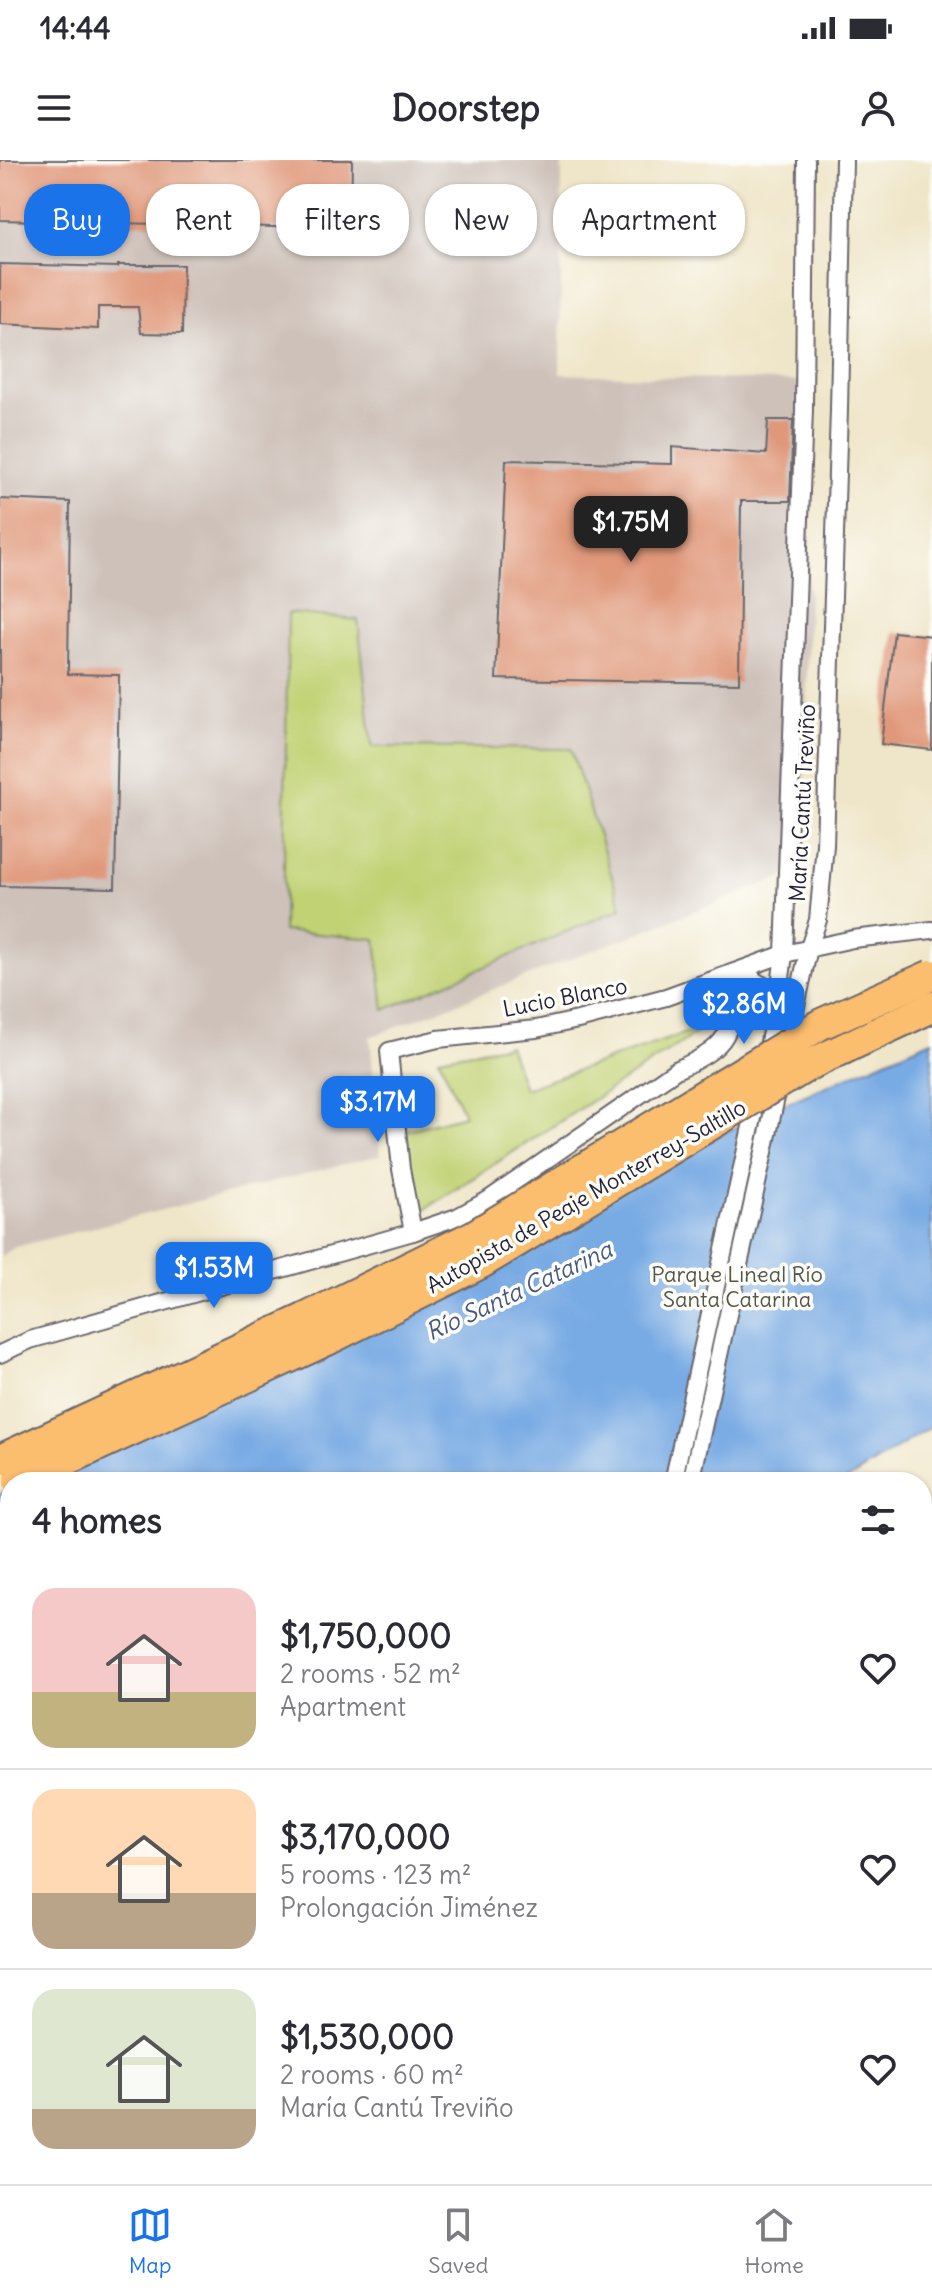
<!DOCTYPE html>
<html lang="en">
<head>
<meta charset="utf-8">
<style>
	body { margin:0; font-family:Delius,sans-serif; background:#f2f2f3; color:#2b2b33; height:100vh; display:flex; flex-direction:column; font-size:30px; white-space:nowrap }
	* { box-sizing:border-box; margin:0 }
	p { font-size:26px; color:#7c7c81 }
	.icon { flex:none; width:44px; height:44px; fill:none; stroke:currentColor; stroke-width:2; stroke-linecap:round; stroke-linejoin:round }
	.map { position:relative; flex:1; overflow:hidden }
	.drawer { position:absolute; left:0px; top:1312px; width:932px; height:712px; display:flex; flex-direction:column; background:#fff; border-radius:32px 32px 0 0; box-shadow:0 2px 6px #0004 }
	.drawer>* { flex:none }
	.hud { position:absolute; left:24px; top:24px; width:884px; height:72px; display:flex; gap:16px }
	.price { position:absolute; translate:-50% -68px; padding:0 18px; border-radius:16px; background:#1a73e8; color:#fff; font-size:26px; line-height:52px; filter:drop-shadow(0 2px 4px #0008) }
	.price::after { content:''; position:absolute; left:50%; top:48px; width:24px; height:18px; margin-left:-12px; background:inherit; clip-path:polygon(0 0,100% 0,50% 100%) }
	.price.current { background:#222; color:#fff }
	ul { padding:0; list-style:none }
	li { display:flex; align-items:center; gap:24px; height:200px; padding:0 32px }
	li+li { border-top:2px solid #e1e1e2 }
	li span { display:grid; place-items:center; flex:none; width:224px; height:160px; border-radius:24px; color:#555 }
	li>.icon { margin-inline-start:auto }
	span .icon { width:96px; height:96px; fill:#fffc; stroke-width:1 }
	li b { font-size:34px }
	h2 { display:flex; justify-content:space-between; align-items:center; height:96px; padding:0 32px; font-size:34px }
	.chip { padding:0 28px; border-radius:32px; background:#fff; box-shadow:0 2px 6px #0004; font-size:28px; line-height:72px }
	.chip.current { background:#1a73e8; color:#fff }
	.status { display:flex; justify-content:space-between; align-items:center; height:56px; padding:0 40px; background:#fff; direction:ltr }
	.status svg { height:22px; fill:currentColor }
	header { display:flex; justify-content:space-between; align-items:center; height:104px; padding:0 32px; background:#fff; font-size:36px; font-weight:700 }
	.menu { display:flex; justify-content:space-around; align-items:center; height:112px; border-top:2px solid #e1e1e2; background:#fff; font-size:22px; color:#7c7c81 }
	.menu a { display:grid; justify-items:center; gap:4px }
	.menu .current { color:#1a73e8 }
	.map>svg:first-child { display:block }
	.industrial { fill:#cec1ba }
	.green { fill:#c1d274; stroke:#727a58; stroke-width:2 }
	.water { fill:#78aae4; stroke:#4d6690; stroke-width:2 }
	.building { fill:#e0987a }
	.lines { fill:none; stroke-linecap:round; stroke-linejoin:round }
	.minor-casing { stroke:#6a666c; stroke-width:20 }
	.tertiary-casing { stroke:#6a666c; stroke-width:24 }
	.primary-casing { stroke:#6a666c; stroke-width:30 }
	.minor { stroke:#fff; stroke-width:16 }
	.tertiary { stroke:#fff; stroke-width:20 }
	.primary { stroke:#fbbd6e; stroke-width:26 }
	.motorway-bridge-casing { stroke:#6a666c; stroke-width:34; stroke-linecap:butt }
	.motorway-bridge { stroke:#fbbd6e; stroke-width:30 }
	.labels { text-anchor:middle; stroke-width:7; stroke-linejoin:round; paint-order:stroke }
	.street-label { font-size:22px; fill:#22223b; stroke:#fdfcf7 }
	.park-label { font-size:22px; fill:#52574c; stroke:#fdfcf7 }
	.water-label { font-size:24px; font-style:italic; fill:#44587f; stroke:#fdfcf7 }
</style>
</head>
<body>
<div class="status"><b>14:44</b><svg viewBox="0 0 49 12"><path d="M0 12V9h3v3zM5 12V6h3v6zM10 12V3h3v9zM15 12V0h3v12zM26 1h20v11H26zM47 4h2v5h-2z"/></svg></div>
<header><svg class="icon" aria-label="menu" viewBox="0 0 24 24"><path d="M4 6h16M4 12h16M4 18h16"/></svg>Doorstep<svg class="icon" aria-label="person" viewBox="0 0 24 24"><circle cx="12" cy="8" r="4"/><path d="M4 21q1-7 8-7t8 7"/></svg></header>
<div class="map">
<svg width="932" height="2024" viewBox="0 0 932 2024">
	<rect width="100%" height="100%" fill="#fdfcf7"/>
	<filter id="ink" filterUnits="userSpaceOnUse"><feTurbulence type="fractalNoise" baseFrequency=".0125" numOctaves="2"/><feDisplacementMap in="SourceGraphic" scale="16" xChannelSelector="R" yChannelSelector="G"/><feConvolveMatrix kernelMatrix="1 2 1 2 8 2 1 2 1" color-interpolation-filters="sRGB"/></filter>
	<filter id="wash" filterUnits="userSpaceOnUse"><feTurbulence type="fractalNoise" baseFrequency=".006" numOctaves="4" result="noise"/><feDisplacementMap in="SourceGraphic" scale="32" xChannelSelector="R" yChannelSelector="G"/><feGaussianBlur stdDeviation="1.8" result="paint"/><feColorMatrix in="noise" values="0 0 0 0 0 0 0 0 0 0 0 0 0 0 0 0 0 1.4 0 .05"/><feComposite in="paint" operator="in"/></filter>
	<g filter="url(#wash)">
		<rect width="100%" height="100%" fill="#efe5c8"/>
		<path class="industrial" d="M0,0H562L560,214L813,222L803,709L370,877L380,995L15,1087L0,1097Z"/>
		<g class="green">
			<path d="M288,453L358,460L372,587L571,589L622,748L384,850L376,779L283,771Z"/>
			<path d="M709,865L419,1053L404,971L464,955L439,898L509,885L524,929Z"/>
		</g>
		<g class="water">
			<path d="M932,880V1266L844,1322H29L764,953Z"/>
			<path d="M10,1330V1614L0,1612V1334Z"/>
		</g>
		<g id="blocks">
			<g class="building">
				<path d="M0,0H352L351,69L0,60Z"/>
				<path d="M0,104L118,107V105H183L182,174L141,173L138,147H98V169L0,164Z"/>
				<path d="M768,260H793L790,341H741L739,523L496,519L506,300L672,304V287L766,294Z"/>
				<path d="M0,339L70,342L68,514L119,515L115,728L0,726Z"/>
				<path d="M894,472L932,476V590L881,584Z"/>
			</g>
		</g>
	</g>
	<g filter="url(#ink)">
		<use href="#blocks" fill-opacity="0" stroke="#6a666c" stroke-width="2"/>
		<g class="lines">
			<defs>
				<g id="minor">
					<path d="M744,809L755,821L779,834"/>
					<path d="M788,882L809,788L818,760L825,685L839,250L844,0"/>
					<path d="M766,896L779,834L784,794L804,250L806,0"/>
					<path d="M413,1072L401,1009L389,891L438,879L536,869L578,860L666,837L784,794L853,779L932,770"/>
					<path d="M0,1194L30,1180L413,1072L457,1057L488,1040L676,910C734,884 732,872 735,812"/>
					<path d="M673,1322L758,935"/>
					<path d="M691,1322L779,924"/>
					<path d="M922,1630L932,1624"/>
					<path d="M922,1697L932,1701"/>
					<path d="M922,1838L932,1841"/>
					<path d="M675,2014L701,2024"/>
					<path d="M835,2024L838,2014"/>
				</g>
				<g id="tertiary">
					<path d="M922,1428L932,1422"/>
					<path d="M922,1521L932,1514"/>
					<path d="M0,1785L10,1784"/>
					<path d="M0,1867L10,1866"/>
					<path d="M527,2024L528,2014"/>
					<path d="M559,2024L560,2014"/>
				</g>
				<g id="primary">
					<path d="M922,1468L932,1461"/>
					<path d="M922,1494L932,1487"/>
					<path d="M0,1825L10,1823"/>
					<path d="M0,1847L10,1846"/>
				</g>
			</defs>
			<use href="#minor" class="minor-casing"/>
			<use href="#tertiary" class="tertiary-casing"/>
			<use href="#primary" class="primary-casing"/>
			<use href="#minor" class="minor"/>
			<use href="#tertiary" class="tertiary"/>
			<use href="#primary" class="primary"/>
			<defs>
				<g id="motorway-bridge">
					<path d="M0,1300L304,1159L473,1076L821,864L932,815"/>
					<path d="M19,1322L325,1181L483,1102L809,905L932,847"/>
				</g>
			</defs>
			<use href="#motorway-bridge" class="motorway-bridge-casing"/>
			<use href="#motorway-bridge" class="motorway-bridge"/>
		</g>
	</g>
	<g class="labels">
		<g class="street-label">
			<text transform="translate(802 643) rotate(-87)" y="8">María Cantú Treviño</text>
			<text transform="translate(565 837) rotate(-11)" y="8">Lucio Blanco</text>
			<text transform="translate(586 1036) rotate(-30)" y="8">Autopista de Peaje Monterrey-Saltillo</text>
		</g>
		<g class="park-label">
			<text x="737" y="1122">Parque Lineal Río<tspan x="737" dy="25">Santa Catarina</tspan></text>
		</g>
		<g class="water-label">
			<text transform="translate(519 1131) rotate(-25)" y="8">Río Santa Catarina</text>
		</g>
	</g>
</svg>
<b class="price current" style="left:631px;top:404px">$1.75M</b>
<b class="price" style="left:744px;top:886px">$2.86M</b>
<b class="price" style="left:378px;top:984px">$3.17M</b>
<b class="price" style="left:214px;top:1150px">$1.53M</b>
<div class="hud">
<a class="chip current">Buy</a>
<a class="chip">Rent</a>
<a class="chip">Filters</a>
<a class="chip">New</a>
<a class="chip">Apartment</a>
</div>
<section class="drawer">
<h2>4 homes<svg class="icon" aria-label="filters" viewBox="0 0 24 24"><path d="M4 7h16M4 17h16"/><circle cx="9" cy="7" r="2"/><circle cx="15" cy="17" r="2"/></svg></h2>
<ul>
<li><span style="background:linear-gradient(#f6c9c9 65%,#c2b280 0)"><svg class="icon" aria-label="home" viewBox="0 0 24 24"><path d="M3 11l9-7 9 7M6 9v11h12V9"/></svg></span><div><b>$1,750,000</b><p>2 rooms · 52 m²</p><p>Apartment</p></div><svg class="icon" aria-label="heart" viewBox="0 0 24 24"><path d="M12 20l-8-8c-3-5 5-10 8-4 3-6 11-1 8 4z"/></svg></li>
<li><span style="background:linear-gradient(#ffd9b3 65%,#b9a48a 0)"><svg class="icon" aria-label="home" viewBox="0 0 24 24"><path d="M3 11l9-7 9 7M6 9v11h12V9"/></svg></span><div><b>$3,170,000</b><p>5 rooms · 123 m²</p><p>Prolongación Jiménez</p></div><svg class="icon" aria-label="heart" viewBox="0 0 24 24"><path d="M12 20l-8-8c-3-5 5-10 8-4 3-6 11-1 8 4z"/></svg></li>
<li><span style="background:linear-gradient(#dfe7d0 75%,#b9a48a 0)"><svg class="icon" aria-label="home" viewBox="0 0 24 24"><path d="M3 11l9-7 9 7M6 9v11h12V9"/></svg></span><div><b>$1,530,000</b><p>2 rooms · 60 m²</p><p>María Cantú Treviño</p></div><svg class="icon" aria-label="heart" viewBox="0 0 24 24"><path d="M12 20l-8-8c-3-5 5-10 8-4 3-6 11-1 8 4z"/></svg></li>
</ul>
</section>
</div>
<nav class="menu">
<a class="current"><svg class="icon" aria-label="map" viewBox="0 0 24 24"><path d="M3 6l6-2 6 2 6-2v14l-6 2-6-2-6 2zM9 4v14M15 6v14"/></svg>Map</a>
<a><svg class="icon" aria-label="saved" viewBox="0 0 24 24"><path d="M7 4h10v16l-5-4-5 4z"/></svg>Saved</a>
<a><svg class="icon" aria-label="home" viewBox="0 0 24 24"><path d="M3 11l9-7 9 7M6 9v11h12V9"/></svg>Home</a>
</nav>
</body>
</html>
